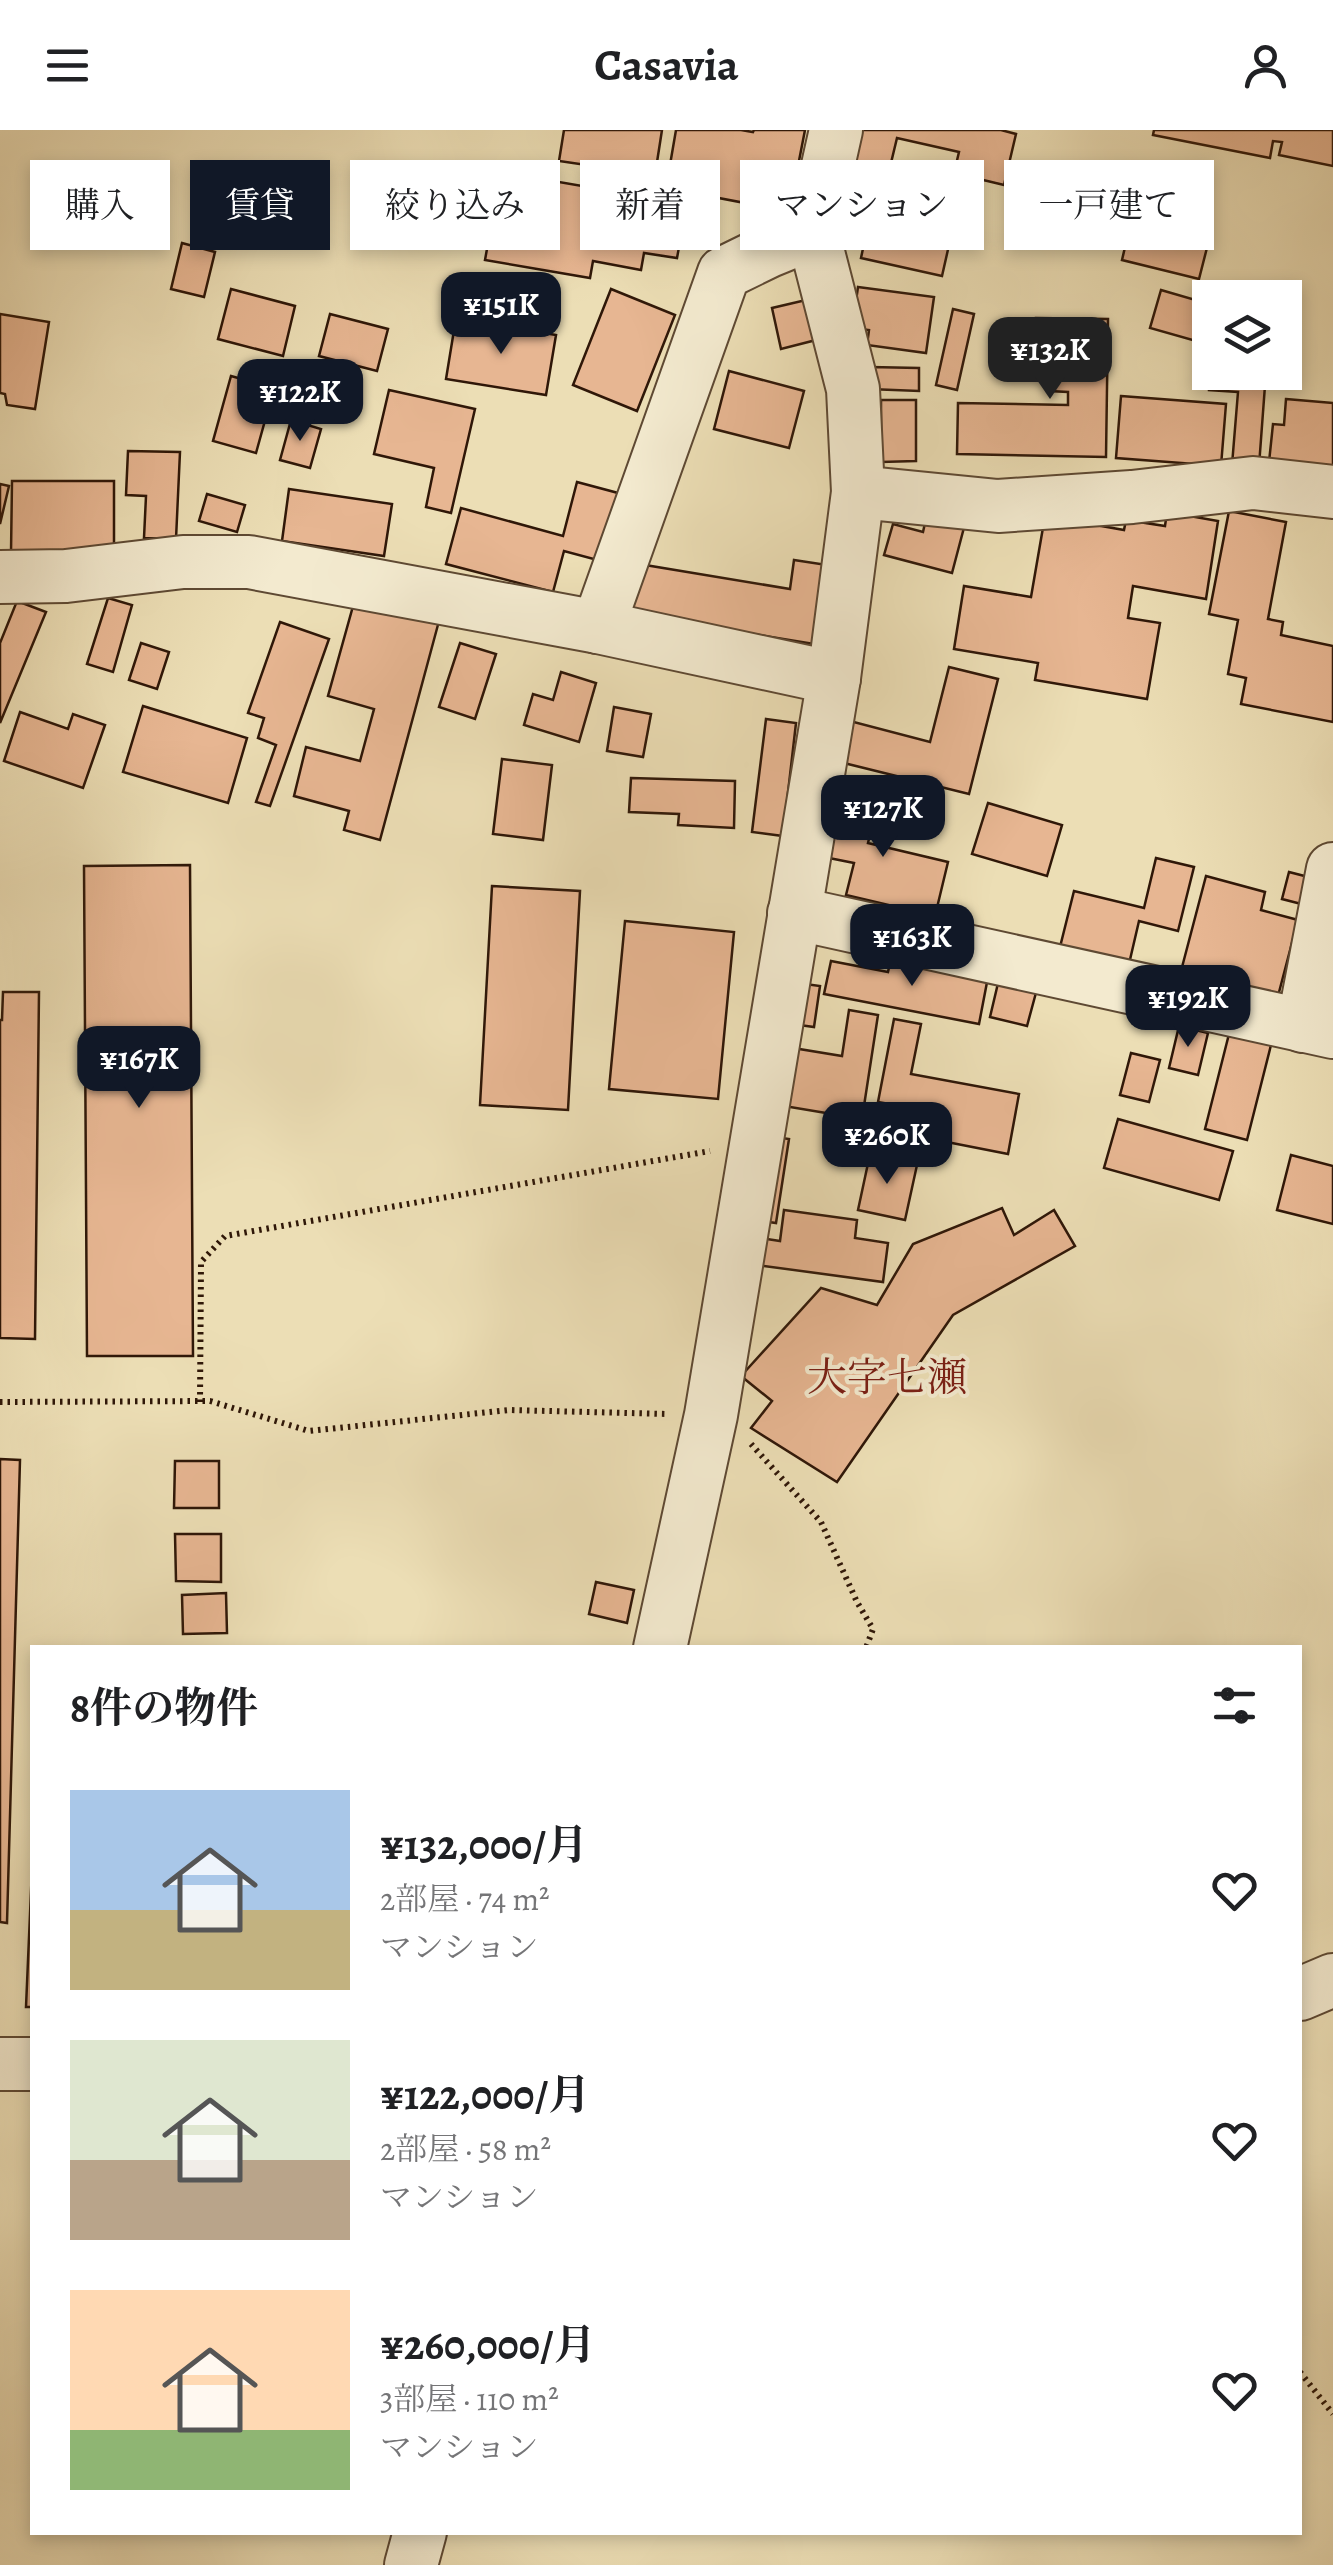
<!DOCTYPE html>
<html lang="ja">
<head>
<meta charset="utf-8">
<style>
	body { margin:0; font-family:Alegreya,"Noto Serif JP",serif; background:#f6f6f6; color:#202124; height:100vh; display:flex; flex-direction:column; font-size:38px; white-space:nowrap }
	* { box-sizing:border-box; margin:0 }
	p { font-size:32px; color:#757577 }
	.icon { flex:none; width:55px; height:55px; fill:none; stroke:currentColor; stroke-width:2; stroke-linecap:round; stroke-linejoin:round }
	.map { position:relative; flex:1; overflow:hidden }
	.drawer { position:absolute; left:30px; top:1515px; width:1272px; height:890px; display:flex; flex-direction:column; background:#fff; border-radius:0px; box-shadow:0 5px 15px #0003 }
	.drawer>* { flex:none }
	.top-card { position:absolute; left:30px; top:30px; width:1275px; height:90px; display:flex; gap:20px }
	.fabs { position:absolute; left:1192px; top:150px; display:grid; gap:20px }
	.fabs a { display:grid; place-items:center; width:110px; height:110px; border-radius:0px; background:#fff; box-shadow:0 5px 15px #0003; font-size:50px }
	.price { position:absolute; translate:-50% -85px; padding:0 22px; border-radius:20px; background:#111827; color:#fff; font-size:32px; line-height:65px; filter:drop-shadow(0 2px 5px #0008) }
	.price::after { content:''; position:absolute; left:50%; top:60px; width:30px; height:22px; margin-left:-15px; background:inherit; clip-path:polygon(0 0,100% 0,50% 100%) }
	.price.current { background:#222; color:#fff }
	ul { padding:0; list-style:none }
	li { display:flex; align-items:center; gap:30px; height:250px; padding:0 40px }
	li span { display:grid; place-items:center; flex:none; width:280px; height:200px; border-radius:0px; color:#555 }
	li>.icon { margin-inline-start:auto }
	span .icon { width:120px; height:120px; fill:#fffc; stroke-width:1 }
	li b { font-size:42px }
	h2 { display:flex; justify-content:space-between; align-items:center; height:120px; padding:0 40px; font-size:42px }
	.tag { padding:0 35px; border-radius:0px; background:#fff; box-shadow:0 5px 15px #0003; font-size:35px; line-height:90px }
	.tag.current { background:#111827; color:#fff }
	header { display:flex; justify-content:space-between; align-items:center; height:130px; padding:0 40px; background:#fff; font-size:45px; font-weight:700 }
	.map>svg:first-child { display:block }
	.building { fill:#e7b692; stroke:#2f1708; stroke-width:2.5 }
	.lines { fill:none; stroke-linecap:round; stroke-linejoin:round }
	.minor-casing { stroke:#5e4933; stroke-width:56 }
	.path { stroke:#2f1708; stroke-width:6; stroke-dasharray:2.5 5; stroke-linecap:butt }
	.minor { stroke:#f3eacf; stroke-width:52 }
	.labels { text-anchor:middle; stroke-width:8; stroke-linejoin:round; paint-order:stroke }
	.quarter-label { font-size:40px; fill:#7a1f14; stroke:#f3eacf }
</style>
</head>
<body>
<header><svg class="icon" aria-label="menu" viewBox="0 0 24 24"><path d="M4 6h16M4 12h16M4 18h16"/></svg>Casavia<svg class="icon" aria-label="person" viewBox="0 0 24 24"><circle cx="12" cy="8" r="4"/><path d="M4 21q1-7 8-7t8 7"/></svg></header>
<div class="map">
<svg width="1333" height="2435" viewBox="0 0 1333 2435">
	<rect width="100%" height="100%" fill="#ecdeb5"/>
	<filter id="stains"><feTurbulence type="fractalNoise" baseFrequency=".002" numOctaves="4"/><feColorMatrix values="0 0 0 0 .2 0 0 0 0 .09 0 0 0 0 .02 0 0 0 .5 -.17"/></filter>
	<radialGradient id="worn" r=".72"><stop offset=".6" stop-color="#630" stop-opacity="0"/><stop offset="1" stop-color="#630" stop-opacity=".3"/></radialGradient>
	<g class="building">
		<path d="M564,0H662L655,45L559,31Z"/>
		<path d="M676,0H741L753,2L754,0H805L798,36L775,32L766,77L666,58Z"/>
		<path d="M858,0H1001L1016,4L1004,55L954,43L959,22L897,8L884,62L846,53Z"/>
		<path d="M1154,0H1333V36L1279,25L1282,12L1273,11L1270,28L1153,5Z"/>
		<path d="M501,42L687,74L677,128L644,123L641,140L593,131L590,148L485,130Z"/>
		<path d="M370,56L422,62L417,110L364,104Z"/>
		<path d="M872,76L954,93L942,146L861,128Z"/>
		<path d="M1133,83L1211,102L1199,149L1122,130Z"/>
		<path d="M182,113L215,122L204,167L171,159Z"/>
		<path d="M858,157L934,167L926,223L867,215L869,200L852,198Z"/>
		<path d="M231,159L295,176L283,226L218,209Z"/>
		<path d="M611,159L675,185L637,281L573,255Z"/>
		<path d="M1161,160L1206,173L1196,211L1150,198Z"/>
		<path d="M806,170L816,210L781,219L772,178Z"/>
		<path d="M953,179L974,184L957,260L936,255Z"/>
		<path d="M0,184L49,192L35,279L7,275L5,264L0,263Z"/>
		<path d="M330,184L388,199L377,241L319,226Z"/>
		<path d="M456,188L556,205L546,265L446,249Z"/>
		<path d="M1036,188L1108,189L1106,327L957,324L958,273L1068,275V262L1049,261L1050,204H1036Z"/>
		<path d="M870,237L919,238V261L869,259Z"/>
		<path d="M1210,240V242H1266L1259,336L1232,335L1238,262L1209,260Z"/>
		<path d="M729,241L804,261L789,318L714,299Z"/>
		<path d="M231,246L274,258L256,323L213,311Z"/>
		<path d="M389,260L475,279L451,383L426,377L434,338L374,324Z"/>
		<path d="M1121,266L1226,274L1221,336L1116,328Z"/>
		<path d="M1286,269L1333,273V337L1269,332L1273,294L1284,295Z"/>
		<path d="M881,270H916V331L881,332Z"/>
		<path d="M291,290L321,299L310,338L280,330Z"/>
		<path d="M128,321L180,322L176,409L144,408L146,366L126,365Z"/>
		<path d="M12,351H114V424L11,423Z"/>
		<path d="M577,352L618,363L601,431L564,421L553,462L446,434L461,378L563,406Z"/>
		<path d="M0,354L9,356L0,394Z"/>
		<path d="M289,359L392,374L384,426L282,411Z"/>
		<path d="M207,364L245,375L237,402L199,391Z"/>
		<path d="M928,380L966,390L952,443L884,425L893,394L923,402Z"/>
		<path d="M1229,381L1286,392L1268,489L1283,492L1281,505L1333,516V592L1241,574L1246,548L1228,544L1238,490L1209,484Z"/>
		<path d="M1167,382L1218,391L1206,469L1133,456L1128,488L1160,493L1147,569L1035,550L1038,533L954,519L964,456L1031,467L1045,386L1124,400L1126,390L1165,396Z"/>
		<path d="M794,430L827,435L814,514L631,484L639,434L790,459Z"/>
		<path d="M108,468L132,475L113,542L87,534Z"/>
		<path d="M355,469L439,491L380,710L344,700L349,681L294,666L306,617L360,631L374,579L328,566Z"/>
		<path d="M17,471L46,482L0,593V513Z"/>
		<path d="M280,492L329,509L270,676L256,672L276,615L258,608L264,588L248,583Z"/>
		<path d="M141,513L169,522L157,559L129,550Z"/>
		<path d="M460,513L496,524L475,589L439,577Z"/>
		<path d="M949,537L998,549L969,664L840,632L850,591L930,612Z"/>
		<path d="M561,542L596,553L579,612L524,595L533,564L553,570Z"/>
		<path d="M143,576L247,608L228,673L123,642Z"/>
		<path d="M614,577L651,584L643,627L607,621Z"/>
		<path d="M20,582L68,599L73,584L105,595L83,658L4,631Z"/>
		<path d="M766,589L796,593L783,706L752,702Z"/>
		<path d="M502,629L552,635L543,710L493,704Z"/>
		<path d="M631,648L735,651L734,698L678,695L679,684L629,682Z"/>
		<path d="M847,652L881,659L868,713L948,732L935,786L846,765L854,733L829,728Z"/>
		<path d="M988,673L1062,695L1047,746L972,724Z"/>
		<path d="M1156,728L1194,737L1178,801L1139,791L1129,834L1060,817L1074,761L1144,778Z"/>
		<path d="M190,735L193,1226H87L84,736Z"/>
		<path d="M1289,742L1316,749L1309,776L1282,769Z"/>
		<path d="M1206,746L1265,762L1261,780L1298,790L1278,866L1181,841Z"/>
		<path d="M492,756L580,761L568,980L480,975Z"/>
		<path d="M625,791L734,802L718,969L609,959Z"/>
		<path d="M891,828L988,847L979,894L824,864L831,831L888,842Z"/>
		<path d="M999,849L1037,859L1027,896L990,887Z"/>
		<path d="M798,853L820,856L814,897L792,894Z"/>
		<path d="M3,862H39L35,1209L0,1208V890H2Z"/>
		<path d="M849,880L878,885L862,989L784,976L793,918L842,926Z"/>
		<path d="M894,889L921,894L911,944L1019,964L1008,1024L901,1003L906,977L878,972Z"/>
		<path d="M1179,896L1208,903L1198,945L1169,938Z"/>
		<path d="M1229,904L1271,915L1247,1010L1205,999Z"/>
		<path d="M1131,923L1160,930L1149,972L1120,965Z"/>
		<path d="M1118,989L1233,1021L1219,1070L1104,1038Z"/>
		<path d="M775,1007L789,1009L776,1093L762,1091Z"/>
		<path d="M870,1024L917,1035L905,1090L858,1080Z"/>
		<path d="M1291,1025L1333,1036V1094L1277,1080Z"/>
		<path d="M1002,1078L1014,1105L1054,1080L1075,1116L953,1185L837,1352L751,1298L772,1271L741,1246L821,1158L877,1175L913,1114Z"/>
		<path d="M784,1080L857,1090L855,1108L888,1113L883,1152L757,1135L761,1108L780,1111Z"/>
		<path d="M0,1329L20,1330L7,1793L0,1792Z"/>
		<path d="M175,1331H219V1378H174Z"/>
		<path d="M175,1404H221V1452L176,1451Z"/>
		<path d="M596,1452L634,1460L627,1493L589,1484Z"/>
		<path d="M226,1463L227,1503L183,1504L182,1465Z"/>
		<path d="M32,1738V1877H26Z"/>
	</g>
	<g class="lines">
		<defs>
			<g id="minor">
				<path d="M858,362L998,376L1132,367L1253,353L1333,362"/>
				<path d="M0,447L66,446L183,432H249L598,497L834,548"/>
				<path d="M598,497L724,143L769,121L813,103"/>
				<path d="M794,783L1333,902"/>
				<path d="M1303,896L1333,739"/>
				<path d="M660,1518L711,1285L834,548L858,362L853,259L813,103L836,0"/>
				<path d="M1300,1864L1333,1850"/>
				<path d="M0,1934H32"/>
				<path d="M411,2435L420,2402"/>
			</g>
		</defs>
		<use href="#minor" class="minor-casing"/>
		<g class="path">
			<path d="M0,1272L210,1271L309,1301L509,1280L668,1284"/>
			<path d="M200,1272L201,1132L225,1106L710,1021"/>
			<path d="M751,1314L821,1392L857,1472L873,1499L866,1518"/>
			<path d="M1300,2242L1333,2284"/>
		</g>
		<use href="#minor" class="minor"/>
	</g>
	<g class="labels">
		<g class="quarter-label">
			<text x="887" y="1261">大字七瀬</text>
		</g>
	</g>
	<rect width="100%" height="100%" filter="url(#stains)"/>
	<rect width="100%" height="100%" fill="url(#worn)"/>
</svg>
<div class="fabs">
<a><svg class="icon" aria-label="layers" viewBox="0 0 24 24"><path d="M12 4l9 5-9 5-9-5zM3 14l9 5 9-5"/></svg></a>
</div>
<b class="price" style="left:501px;top:227px">¥151K</b>
<b class="price current" style="left:1050px;top:272px">¥132K</b>
<b class="price" style="left:300px;top:314px">¥122K</b>
<b class="price" style="left:883px;top:730px">¥127K</b>
<b class="price" style="left:912px;top:859px">¥163K</b>
<b class="price" style="left:1188px;top:920px">¥192K</b>
<b class="price" style="left:139px;top:981px">¥167K</b>
<b class="price" style="left:887px;top:1057px">¥260K</b>
<div class="top-card">
<a class="tag">購入</a>
<a class="tag current">賃貸</a>
<a class="tag">絞り込み</a>
<a class="tag">新着</a>
<a class="tag">マンション</a>
<a class="tag">一戸建て</a>
</div>
<section class="drawer">
<h2>8件の物件<svg class="icon" aria-label="filters" viewBox="0 0 24 24"><path d="M4 7h16M4 17h16"/><circle cx="9" cy="7" r="2"/><circle cx="15" cy="17" r="2"/></svg></h2>
<ul>
<li><span style="background:linear-gradient(#a9c7e8 60%,#c2b280 0)"><svg class="icon" aria-label="home" viewBox="0 0 24 24"><path d="M3 11l9-7 9 7M6 9v11h12V9"/></svg></span><div><b>¥132,000/月</b><p>2部屋 · 74 m²</p><p>マンション</p></div><svg class="icon" aria-label="heart" viewBox="0 0 24 24"><path d="M12 20l-8-8c-3-5 5-10 8-4 3-6 11-1 8 4z"/></svg></li>
<li><span style="background:linear-gradient(#dfe7d0 60%,#b9a48a 0)"><svg class="icon" aria-label="home" viewBox="0 0 24 24"><path d="M3 11l9-7 9 7M6 9v11h12V9"/></svg></span><div><b>¥122,000/月</b><p>2部屋 · 58 m²</p><p>マンション</p></div><svg class="icon" aria-label="heart" viewBox="0 0 24 24"><path d="M12 20l-8-8c-3-5 5-10 8-4 3-6 11-1 8 4z"/></svg></li>
<li><span style="background:linear-gradient(#ffd9b3 70%,#8fb573 0)"><svg class="icon" aria-label="home" viewBox="0 0 24 24"><path d="M3 11l9-7 9 7M6 9v11h12V9"/></svg></span><div><b>¥260,000/月</b><p>3部屋 · 110 m²</p><p>マンション</p></div><svg class="icon" aria-label="heart" viewBox="0 0 24 24"><path d="M12 20l-8-8c-3-5 5-10 8-4 3-6 11-1 8 4z"/></svg></li>
</ul>
</section>
</div>
</body>
</html>
